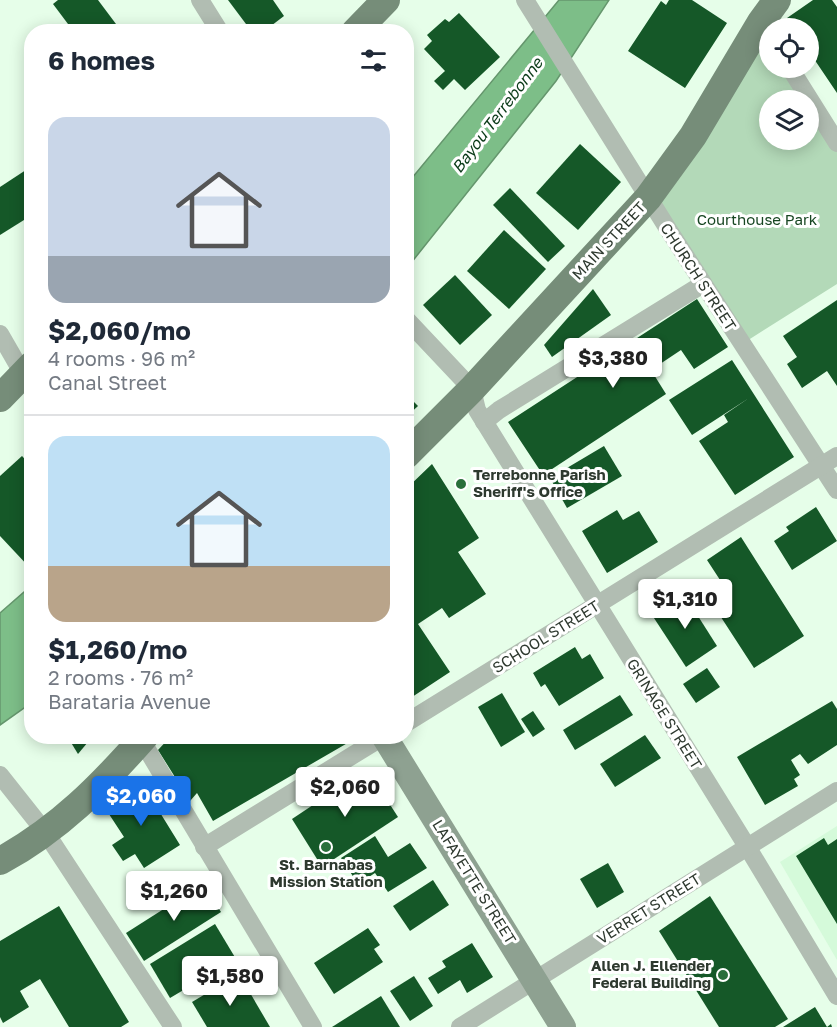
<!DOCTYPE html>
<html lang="en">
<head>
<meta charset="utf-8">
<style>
	body { margin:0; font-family:"Golos Text",sans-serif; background:#f6f6f7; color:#1f2937; height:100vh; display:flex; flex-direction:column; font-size:22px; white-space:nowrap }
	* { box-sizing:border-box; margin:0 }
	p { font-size:20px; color:#747a83 }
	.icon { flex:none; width:33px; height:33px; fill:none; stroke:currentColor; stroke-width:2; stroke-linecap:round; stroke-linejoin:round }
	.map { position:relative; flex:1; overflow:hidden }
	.sheet { position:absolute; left:24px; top:24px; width:390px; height:720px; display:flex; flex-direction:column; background:#fff; border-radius:24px; box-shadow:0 3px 15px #0003 }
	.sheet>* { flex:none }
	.buttons { position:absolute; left:759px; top:18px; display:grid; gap:12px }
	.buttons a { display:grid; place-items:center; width:60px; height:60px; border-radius:50%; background:#fff; box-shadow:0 3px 15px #0003; font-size:30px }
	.price { position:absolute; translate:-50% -51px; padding:0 14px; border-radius:6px; background:#fff; color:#222; font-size:20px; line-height:39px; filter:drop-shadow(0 2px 3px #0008) }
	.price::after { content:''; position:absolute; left:50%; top:36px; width:18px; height:14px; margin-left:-9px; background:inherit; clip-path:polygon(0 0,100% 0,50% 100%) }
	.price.current { background:#1a73e8; color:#fff }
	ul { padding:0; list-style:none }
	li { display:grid; align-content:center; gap:12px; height:318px; padding:0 24px }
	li+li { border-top:2px solid #e0e1e3 }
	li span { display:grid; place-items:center; height:186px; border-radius:18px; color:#555 }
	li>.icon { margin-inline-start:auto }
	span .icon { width:108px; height:108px; fill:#fffc; stroke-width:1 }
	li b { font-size:26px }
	h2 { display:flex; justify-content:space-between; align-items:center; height:72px; padding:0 24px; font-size:26px }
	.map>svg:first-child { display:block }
	.built { fill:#d5fada }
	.green { fill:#b3d9b8; fill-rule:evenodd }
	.water { fill:#7dbe88; stroke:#65966d; stroke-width:1.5 }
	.building { fill:#155828 }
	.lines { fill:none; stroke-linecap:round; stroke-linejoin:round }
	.street { stroke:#b1bdb2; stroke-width:18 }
	.secondary { stroke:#8ea191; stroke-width:26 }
	.primary { stroke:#768d79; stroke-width:28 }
	.poi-dot { fill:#2a6f3b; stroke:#fff; stroke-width:2 }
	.labels { text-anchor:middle; stroke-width:6; stroke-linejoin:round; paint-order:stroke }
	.park-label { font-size:15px; fill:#174622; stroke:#fff }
	.street-label { font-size:15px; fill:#2e392f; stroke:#fff }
	.poi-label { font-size:15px; font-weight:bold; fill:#2e392f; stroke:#fff; text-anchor:start }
	.water-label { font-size:16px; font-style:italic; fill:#093a17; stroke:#fff }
</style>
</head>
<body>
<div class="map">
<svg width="837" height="1027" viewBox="0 0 837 1027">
	<rect width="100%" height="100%" fill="#e6fee9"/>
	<path class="built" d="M837,826V960L780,862Z"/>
	<path class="green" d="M769,35L770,68H790L837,143V284L742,344L648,198ZM770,100H808V140H770Z"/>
	<g class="water">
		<path d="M559,0H609L556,81L407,268V184Z"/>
		<path d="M31,586V703L0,725V613Z"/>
	</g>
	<g class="building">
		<path d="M58,0H98L119,28L114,32H74L53,4Z"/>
		<path d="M228,0H273L284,16L263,32H252Z"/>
		<path d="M669,0H692L727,23L685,88L628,51L661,1L666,5Z"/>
		<path d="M813,0H832L837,7V93L808,50V28H794L787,18Z"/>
		<path d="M459,13L500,57L465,90L454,79L443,90L434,81L445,71L424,49L432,41L427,35L445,19L449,22Z"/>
		<path d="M580,144L621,182L578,230L536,193Z"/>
		<path d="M32,166V215L0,235V187Z"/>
		<path d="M510,188L565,246L548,262L493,205Z"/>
		<path d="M504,230L546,269L509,309L467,271Z"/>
		<path d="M455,275L492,315L460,345L423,305Z"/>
		<path d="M593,289L611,315L552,357L544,345Z"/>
		<path d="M697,299L728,347L694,369L681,350L651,370L666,394L543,475L508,422Z"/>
		<path d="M837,300V386L827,371L802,388L787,364L797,357L783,336Z"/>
		<path d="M732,360L794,457L735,495L699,441L728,422L724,415L749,398L692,435L669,400Z"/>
		<path d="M406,394L418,406L406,417Z"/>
		<path d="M604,446L622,476L567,508L550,478Z"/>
		<path d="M22,456L32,467V566L30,568L0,536V476Z"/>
		<path d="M432,464L479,538L458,552L486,594L449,618L442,608L418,624L450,672L406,701V489Z"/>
		<path d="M816,507L837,541L792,570L774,541L789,531L786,527Z"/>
		<path d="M617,510L623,520L639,511L658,542L607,573L582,531Z"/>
		<path d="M741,537L804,636L754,668L717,611L714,613L702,595L722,583L707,560Z"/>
		<path d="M684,594L717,646L686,667L652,615Z"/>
		<path d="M575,647L582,659L590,654L604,678L559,706L545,684L541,687L533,673Z"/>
		<path d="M707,668L720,687L696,703L683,684Z"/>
		<path d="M502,693L525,732L501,747L478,707Z"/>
		<path d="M620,695L633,715L575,750L563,730Z"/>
		<path d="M832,701L837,709V745L808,764L800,754L791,760L800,775L794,779L798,786L765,805L737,757Z"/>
		<path d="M533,711L545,729L533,737L521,719Z"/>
		<path d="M645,735L661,758L615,787L600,764Z"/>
		<path d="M67,736H93L78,754Z"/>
		<path d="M171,736H348L351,741L213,821L197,793L190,801L158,750Z"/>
		<path d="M367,769L398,817L322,867L292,819Z"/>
		<path d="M138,777L180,845L144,868L135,854L123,861L112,845L124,837L107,811Z"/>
		<path d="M375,836L388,857L410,843L427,868L388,892L375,873L358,884L341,858Z"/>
		<path d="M824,838L828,845L837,839V924L796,856Z"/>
		<path d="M608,863L624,892L597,908L580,879Z"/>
		<path d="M433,880L449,905L410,931L393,906Z"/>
		<path d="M203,884L221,912L144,961L126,933Z"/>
		<path d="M710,896L788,1019L775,1027H719L659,931Z"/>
		<path d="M59,906L129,1022L121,1027H69L40,979L20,991L29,1007L3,1023L0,1017V941Z"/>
		<path d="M215,924L236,959L170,998L150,964Z"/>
		<path d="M368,928L380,945L374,949L383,962L334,994L314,963Z"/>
		<path d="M472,943L493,977L467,993L460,980L438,994L428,978L446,967L442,961Z"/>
		<path d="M239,974L270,1027H207L192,1002Z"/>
		<path d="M414,976L433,1006L410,1021L390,991Z"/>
		<path d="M381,996L400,1027H332Z"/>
		<path d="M815,1007L827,1027L831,1024L832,1027H783Z"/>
	</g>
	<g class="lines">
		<g class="street">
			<path d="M200,0L220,32"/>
			<path d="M525,0L668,229L837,490"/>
			<path d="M790,68L837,143"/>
			<path d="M406,319L472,389L477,410L748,848L837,996"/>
			<path d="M0,334L23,374"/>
			<path d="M484,422L499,410L703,284"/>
			<path d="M406,723L837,456"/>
			<path d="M142,741L313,1027"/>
			<path d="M0,775L46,833L173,1027"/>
			<path d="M204,847L384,736"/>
			<path d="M460,1027L837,791"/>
		</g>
		<path class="secondary" d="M384,736L563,1027"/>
		<g class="primary">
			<path d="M355,32L386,0"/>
			<path d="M0,398L32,365"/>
			<path d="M406,455L472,389L648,198L693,136L761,22L777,0"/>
			<path d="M0,861C59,829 101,786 145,736"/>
		</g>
	</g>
	<g class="poi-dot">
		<circle cx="461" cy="484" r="6"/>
		<circle cx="326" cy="847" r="6"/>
		<circle cx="723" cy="975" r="6"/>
	</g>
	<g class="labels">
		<g class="park-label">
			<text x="757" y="225">Courthouse Park</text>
		</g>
		<g class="street-label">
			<text transform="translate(609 241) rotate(-47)" y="5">MAIN STREET</text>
			<text transform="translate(698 277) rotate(57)" y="5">CHURCH STREET</text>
			<text transform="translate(546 637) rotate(-32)" y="5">SCHOOL STREET</text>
			<text transform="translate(664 714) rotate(58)" y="5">GRINAGE STREET</text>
			<text transform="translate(474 882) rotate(58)" y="5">LAFAYETTE STREET</text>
			<text transform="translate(649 909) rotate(-32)" y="5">VERRET STREET</text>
		</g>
		<g class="poi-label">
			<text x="473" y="480">Terrebonne Parish<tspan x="473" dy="17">Sheriff's Office</tspan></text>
			<text x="326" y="870" text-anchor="middle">St. Barnabas<tspan x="326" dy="17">Mission Station</tspan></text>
			<text x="711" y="971" text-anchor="end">Allen J. Ellender<tspan x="711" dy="17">Federal Building</tspan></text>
		</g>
		<g class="water-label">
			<text transform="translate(497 115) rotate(-53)" y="6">Bayou Terrebonne</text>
		</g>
	</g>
</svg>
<div class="buttons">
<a><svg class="icon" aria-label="locate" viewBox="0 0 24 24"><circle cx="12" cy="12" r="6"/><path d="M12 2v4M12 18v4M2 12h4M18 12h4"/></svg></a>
<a><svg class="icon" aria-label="layers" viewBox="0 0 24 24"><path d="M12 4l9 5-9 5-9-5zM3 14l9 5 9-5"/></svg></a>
</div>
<b class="price" style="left:613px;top:389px">$3,380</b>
<b class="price" style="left:685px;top:630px">$1,310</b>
<b class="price" style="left:345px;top:818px">$2,060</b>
<b class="price current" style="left:141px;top:827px">$2,060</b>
<b class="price" style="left:174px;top:922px">$1,260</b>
<b class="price" style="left:230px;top:1007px">$1,580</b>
<section class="sheet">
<h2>6 homes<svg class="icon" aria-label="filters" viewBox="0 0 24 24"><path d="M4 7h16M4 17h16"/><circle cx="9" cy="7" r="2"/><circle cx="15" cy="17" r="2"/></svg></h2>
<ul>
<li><span style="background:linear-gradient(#c9d6e8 75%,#9aa5b1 0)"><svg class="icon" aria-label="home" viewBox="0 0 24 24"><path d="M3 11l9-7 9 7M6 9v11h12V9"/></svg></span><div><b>$2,060/mo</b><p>4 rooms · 96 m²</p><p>Canal Street</p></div></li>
<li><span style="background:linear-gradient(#bfe0f5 70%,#b9a48a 0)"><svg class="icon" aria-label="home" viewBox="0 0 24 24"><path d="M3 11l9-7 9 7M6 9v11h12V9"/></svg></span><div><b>$1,260/mo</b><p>2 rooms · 76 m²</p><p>Barataria Avenue</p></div></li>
</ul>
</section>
</div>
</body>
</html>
